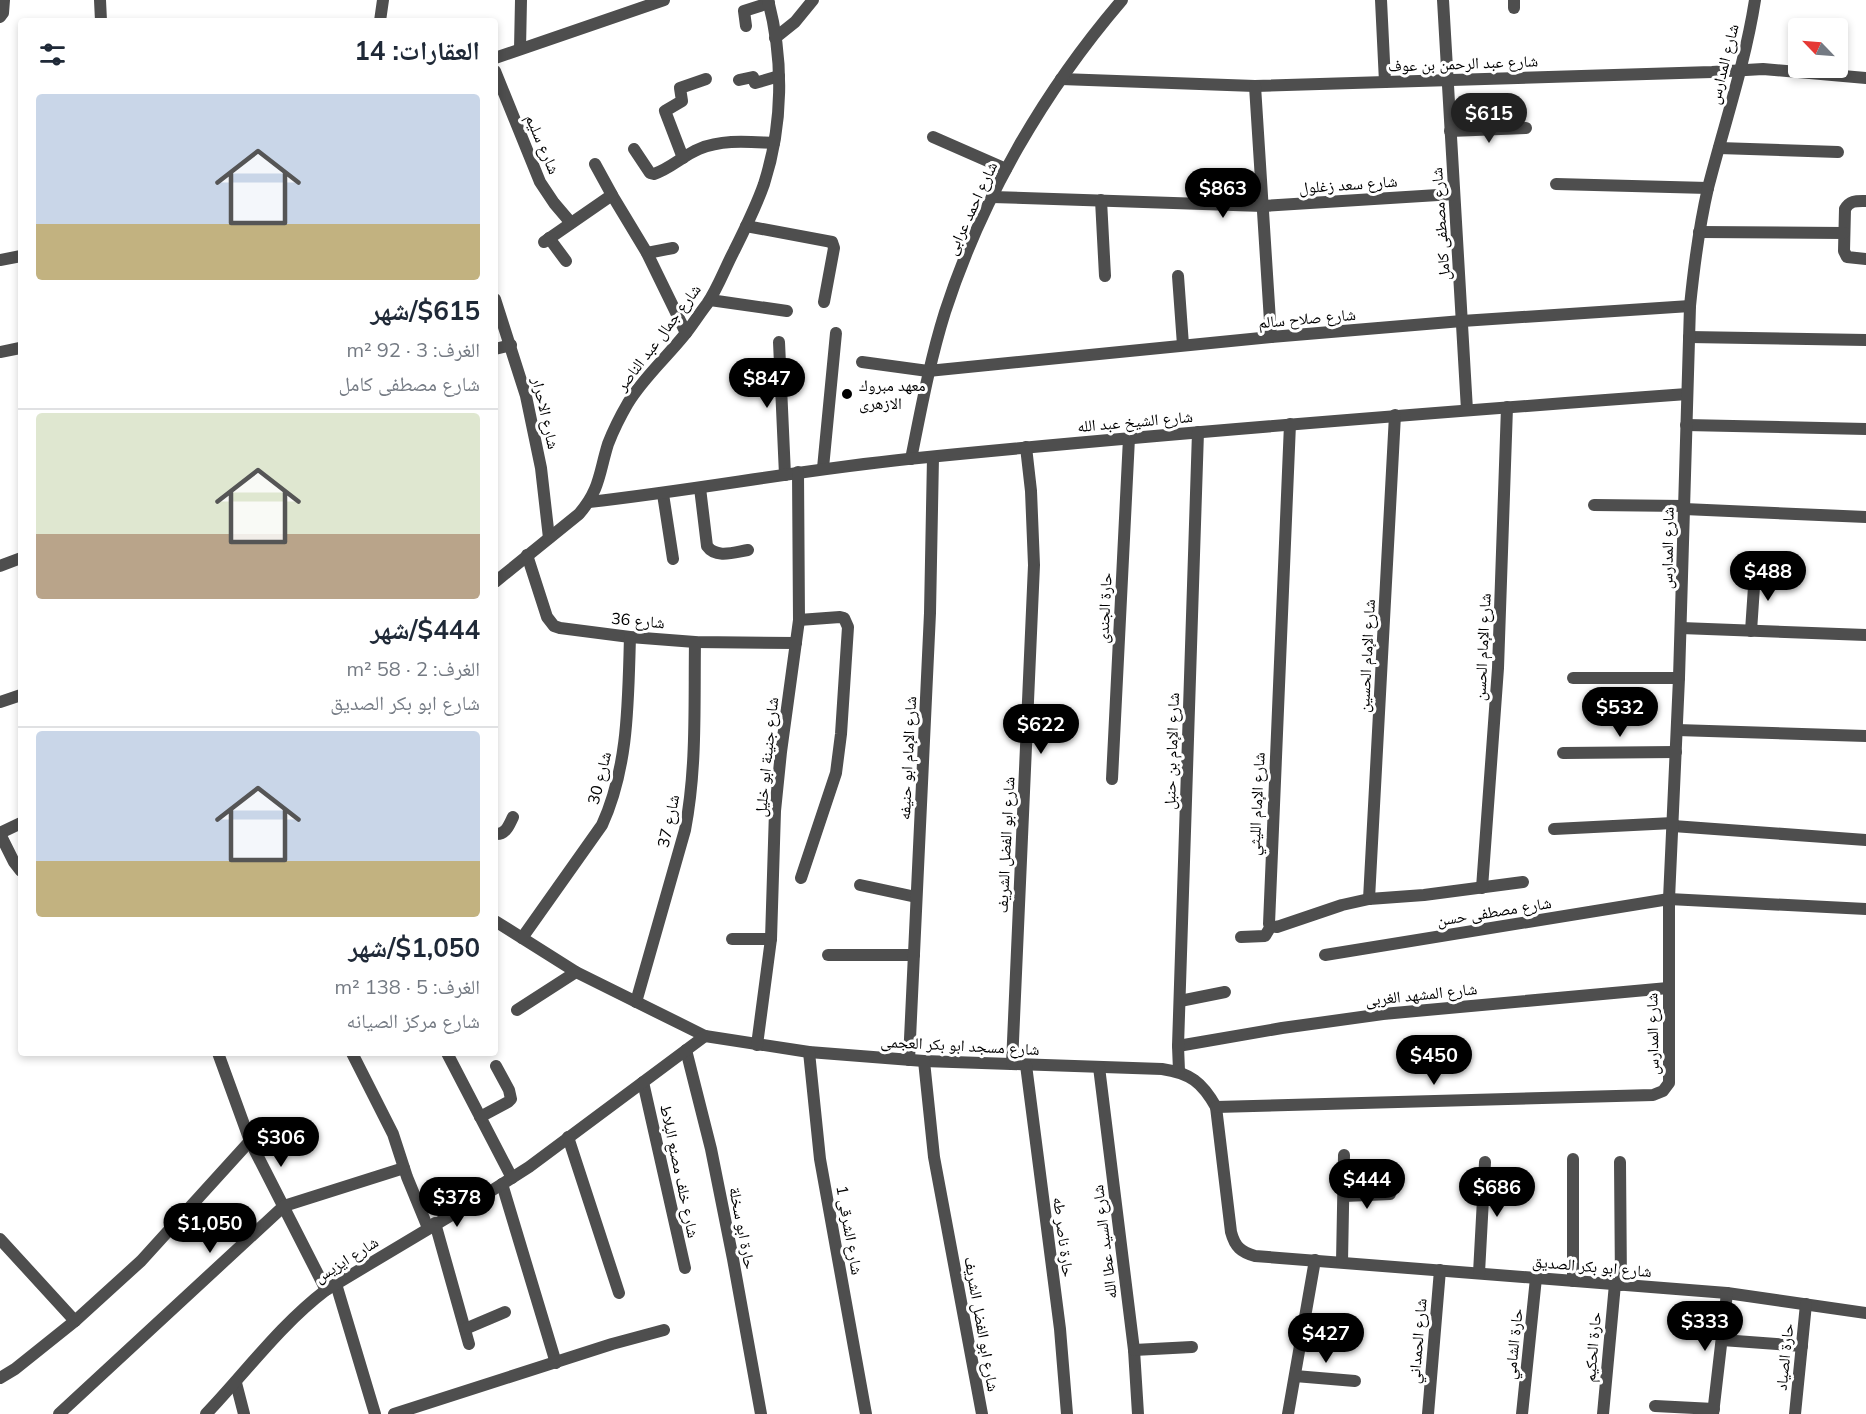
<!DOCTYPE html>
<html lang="ar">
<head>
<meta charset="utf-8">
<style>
	body { margin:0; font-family:Mulish,"Noto Naskh Arabic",sans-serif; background:#f6f6f7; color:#1f2937; direction:rtl; height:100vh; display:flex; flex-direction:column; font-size:22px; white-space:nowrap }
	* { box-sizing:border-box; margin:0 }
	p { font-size:20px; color:#747a83 }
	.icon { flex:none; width:33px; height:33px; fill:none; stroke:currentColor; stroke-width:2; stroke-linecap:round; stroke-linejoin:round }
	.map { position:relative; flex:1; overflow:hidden; direction:ltr }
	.details { position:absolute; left:18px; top:18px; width:480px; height:1038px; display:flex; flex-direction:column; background:#fff; border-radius:6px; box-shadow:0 3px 9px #0003; direction:rtl }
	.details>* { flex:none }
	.needle { width:39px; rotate:295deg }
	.tools { position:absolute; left:1788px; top:18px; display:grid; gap:12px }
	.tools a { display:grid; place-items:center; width:60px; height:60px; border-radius:6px; background:#fff; box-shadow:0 3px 9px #0003; font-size:30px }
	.price { position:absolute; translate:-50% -51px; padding:0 14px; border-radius:21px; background:#000; color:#fff; font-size:20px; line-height:39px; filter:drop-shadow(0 2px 3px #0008) }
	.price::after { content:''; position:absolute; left:50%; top:36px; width:18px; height:14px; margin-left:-9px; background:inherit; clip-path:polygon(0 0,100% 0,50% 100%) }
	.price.selected { background:#222; color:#fff }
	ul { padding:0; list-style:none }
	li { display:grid; align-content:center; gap:12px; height:318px; padding:0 18px }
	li+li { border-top:2px solid #e0e1e3 }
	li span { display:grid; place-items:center; height:186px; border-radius:6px; color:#555 }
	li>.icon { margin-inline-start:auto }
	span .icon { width:108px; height:108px; fill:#fffc; stroke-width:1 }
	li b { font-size:26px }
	h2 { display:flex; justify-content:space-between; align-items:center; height:72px; padding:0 18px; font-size:26px }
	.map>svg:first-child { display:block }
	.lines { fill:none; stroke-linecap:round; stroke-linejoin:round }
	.minor { stroke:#4e4e4e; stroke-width:12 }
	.poi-dot { fill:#000; stroke:#fff; stroke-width:2 }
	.labels { text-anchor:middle; stroke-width:6; stroke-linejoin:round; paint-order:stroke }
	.street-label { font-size:16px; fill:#000; stroke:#fff }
	.poi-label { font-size:16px; fill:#000; stroke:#fff; text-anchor:start }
</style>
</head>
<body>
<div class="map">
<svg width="1866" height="1414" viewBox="0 0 1866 1414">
	<rect width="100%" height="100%" fill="#fff"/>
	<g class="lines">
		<g class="minor">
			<path d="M100,0L101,21"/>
			<path d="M1381,0L1385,82"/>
			<path d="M1443,0L1467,410"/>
			<path d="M1514,0V8"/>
			<path d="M0,17L3,13L4,0"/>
			<path d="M380,21L383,0"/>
			<path d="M746,26L744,11L769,3"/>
			<path d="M775,38L795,22L813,0"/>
			<path d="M520,49L521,0"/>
			<path d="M495,58L664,0"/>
			<path d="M495,71L540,182L554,203L571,223"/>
			<path d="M1061,79L1255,86L1712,72L1763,69L1866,78"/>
			<path d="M739,80L753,77L755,83L779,76"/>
			<path d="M1255,86L1271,337"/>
			<path d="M1450,131L1526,128"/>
			<path d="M933,137L1006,169"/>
			<path d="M1719,148L1838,152"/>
			<path d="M634,149L650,173L654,174C670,169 684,155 699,149C723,139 749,142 774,143"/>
			<path d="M683,158L665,111L682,101L680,88L706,79"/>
			<path d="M595,164L612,195L647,253L686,333"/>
			<path d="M1556,184L1708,188"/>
			<path d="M992,197L1263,206L1454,194"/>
			<path d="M1101,200L1105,276"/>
			<path d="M1866,201C1857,201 1850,200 1845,209L1844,251L1847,257L1866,259"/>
			<path d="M746,226L832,242L834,248L824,302"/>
			<path d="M1699,232L1844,233"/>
			<path d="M549,238L566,261"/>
			<path d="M544,242L612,195"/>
			<path d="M647,253L673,248"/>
			<path d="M0,260L21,256"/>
			<path d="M1178,276L1183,345"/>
			<path d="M495,299L526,396L541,468L549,538"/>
			<path d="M710,300L787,311"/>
			<path d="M1689,337L1866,340"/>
			<path d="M779,342L785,475"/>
			<path d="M495,349L511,345"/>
			<path d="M0,352L20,348"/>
			<path d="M862,362L928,371L1271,337L1462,321L1690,306"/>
			<path d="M1290,424L1269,924L1271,926L1277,927L1342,905L1369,899L1424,895L1523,882"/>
			<path d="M1686,425L1866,429"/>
			<path d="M911,459C921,409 930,360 945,312C982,198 1044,91 1122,0"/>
			<path d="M823,468L836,333"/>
			<path d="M700,488L707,546C716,559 735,552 748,550"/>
			<path d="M663,494L673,559"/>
			<path d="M589,502C696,490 801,470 908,459C1167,433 1427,413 1687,394"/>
			<path d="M1594,505L1684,506"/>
			<path d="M1684,509L1866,517"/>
			<path d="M527,555L547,617L554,626L560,628L630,637L695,642L796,643"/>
			<path d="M0,566L21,558"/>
			<path d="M495,582L579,514C600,490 599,473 608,444C613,431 621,415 628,403C644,377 667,357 686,333C693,324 700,313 707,304C718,288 725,268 734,251C745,229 756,207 764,184C783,125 784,60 768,0"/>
			<path d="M799,620L840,617L844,618L848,627L841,734L836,773L801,878"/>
			<path d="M1681,628L1866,635"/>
			<path d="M1751,631L1755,572"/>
			<path d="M1573,678H1679"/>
			<path d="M0,702L21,695"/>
			<path d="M1677,730L1866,736"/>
			<path d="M1563,753L1676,752"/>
			<path d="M1112,779L1129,438"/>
			<path d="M1673,826L1866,840"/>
			<path d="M1554,829L1673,823"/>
			<path d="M0,833L21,823"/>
			<path d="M0,834L14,862L21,871"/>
			<path d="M495,834C506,835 509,825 513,817"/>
			<path d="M860,885L916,897"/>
			<path d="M1482,888L1498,668L1507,407"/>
			<path d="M1369,899L1395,415"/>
			<path d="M495,921L576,972L705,1036L809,1052L924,1061L1162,1069C1190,1073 1202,1082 1216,1107L1231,1232C1235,1247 1241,1252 1255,1256L1727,1293L1866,1313"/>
			<path d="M1241,937L1265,936L1271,926"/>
			<path d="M522,938L602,825C629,766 628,700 630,637"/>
			<path d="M732,939H771"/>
			<path d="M828,955H914"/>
			<path d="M1325,955L1669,899L1866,909"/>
			<path d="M1180,1001L1225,992"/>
			<path d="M636,1002L685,830C697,768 694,705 695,642"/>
			<path d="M517,1010L576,972"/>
			<path d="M757,1045L771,939L775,811L781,752L799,620L798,472"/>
			<path d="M1178,1046L1282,1028L1383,1014L1668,988"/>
			<path d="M686,1050L711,1149L733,1259L761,1414"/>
			<path d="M809,1052L820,1159L866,1414"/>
			<path d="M218,1053L250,1141L326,1290"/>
			<path d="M352,1053L393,1134L407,1177L428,1228"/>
			<path d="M447,1053L512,1178"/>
			<path d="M909,1060L930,613L933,457"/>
			<path d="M924,1061L934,1157L982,1414"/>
			<path d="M1012,1064L1034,565L1031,491L1026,447"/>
			<path d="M1026,1065L1060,1329L1067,1414"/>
			<path d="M1099,1067L1134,1350L1138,1414"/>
			<path d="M1179,1071L1178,1046L1198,432"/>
			<path d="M643,1082L685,1268"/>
			<path d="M1216,1107L1653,1095L1663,1091L1669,1083V899L1679,678L1690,306C1694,266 1699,227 1708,188C1724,125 1745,64 1755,0"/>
			<path d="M480,1117L508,1102L511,1099L509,1090L496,1066"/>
			<path d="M568,1137L619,1293"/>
			<path d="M1573,1159V1281"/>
			<path d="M1620,1162L1621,1285"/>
			<path d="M502,1184L556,1363"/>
			<path d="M1344,1196L1390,1194"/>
			<path d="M435,1223L469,1344"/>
			<path d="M0,1239L75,1321"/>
			<path d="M1342,1262L1344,1155"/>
			<path d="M1479,1273L1485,1162"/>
			<path d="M336,1284L375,1414"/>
			<path d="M465,1329L505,1312"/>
			<path d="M1722,1340L1802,1346"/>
			<path d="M1134,1350L1192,1347"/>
			<path d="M1295,1376L1355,1381"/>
			<path d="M0,1378L15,1369L75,1321L141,1261L250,1141"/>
			<path d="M236,1383L244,1414"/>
			<path d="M1655,1406L1714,1409"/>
			<path d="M59,1414L284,1206L404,1168"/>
			<path d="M206,1414C246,1372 280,1325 326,1290L480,1198L529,1167L705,1036"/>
			<path d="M394,1414L612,1344L664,1330"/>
			<path d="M1288,1414L1315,1260"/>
			<path d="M1428,1414L1440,1270"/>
			<path d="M1522,1414L1536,1278"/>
			<path d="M1603,1414L1615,1284"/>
			<path d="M1713,1414L1727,1293"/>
			<path d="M1795,1414L1806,1304"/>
		</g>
	</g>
	<circle class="poi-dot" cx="847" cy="394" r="6"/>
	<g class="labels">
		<g class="street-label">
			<text transform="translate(1463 63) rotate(-2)" y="6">شارع عبد الرحمن بن عوف</text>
			<text transform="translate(1723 64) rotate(-76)" y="6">شارع المدارس</text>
			<text transform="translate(543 144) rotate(67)" y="6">شارع سليم</text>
			<text transform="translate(1348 184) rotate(-4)" y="6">شارع سعد زغلول</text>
			<text transform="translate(971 208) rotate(-65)" y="6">شارع احمد عرابى</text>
			<text transform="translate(1440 224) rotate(-94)" y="6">شارع مصطفى كامل</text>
			<text transform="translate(1307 318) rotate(-5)" y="6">شارع صلاح سالم</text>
			<text transform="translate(658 337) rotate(-53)" y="6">شارع جمال عبد الناصر</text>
			<text transform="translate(546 413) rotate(77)" y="6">شارع الاحرار</text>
			<text transform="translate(1135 421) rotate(-5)" y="6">شارع الشيخ عبد الله</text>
			<text transform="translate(1667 548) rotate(-89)" y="6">شارع المدارس</text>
			<text transform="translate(1104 608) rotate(-87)" y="6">حارة الجندى</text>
			<text transform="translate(638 620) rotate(5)" y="6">شارع 36</text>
			<text transform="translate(1482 647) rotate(-87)" y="6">شارع الإمام الحسن</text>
			<text transform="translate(1366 656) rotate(-87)" y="6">شارع الإمام الحسين</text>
			<text transform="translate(1171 751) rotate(-88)" y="6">شارع الإمام بن حنبل</text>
			<text transform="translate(766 757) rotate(-84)" y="6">شارع جنينة ابو خليل</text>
			<text transform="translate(907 758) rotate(-87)" y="6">شارع الإمام ابو حنيفه</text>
			<text transform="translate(599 778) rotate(-76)" y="6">شارع 30</text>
			<text transform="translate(1256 804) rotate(-87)" y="6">شارع الإمام الليثي</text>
			<text transform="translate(668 821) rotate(-78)" y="6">شارع 37</text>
			<text transform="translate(1005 845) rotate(-87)" y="6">شارع ابو الفضل الشريف</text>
			<text transform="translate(1494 911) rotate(-9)" y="6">شارع مصطفى حسن</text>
			<text transform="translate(1421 994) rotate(-6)" y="6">شارع المشهد الغربى</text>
			<text transform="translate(1652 1034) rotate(-91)" y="6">شارع المدارس</text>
			<text transform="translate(960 1045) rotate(3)" y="6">شارع مسجد ابو بكر العجمى</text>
			<text transform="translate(680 1171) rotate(78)" y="6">شارع خلف مصنع البلاط</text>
			<text transform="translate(743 1228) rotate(79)" y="6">حارة ابو سخلة</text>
			<text transform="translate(850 1230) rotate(80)" y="6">شارع الشرقى 1</text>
			<text transform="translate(1064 1237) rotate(83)" y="6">حارة ناصر طه</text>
			<text transform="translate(1104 1242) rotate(-97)" y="6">شارع السيد عطا الله</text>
			<text transform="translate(346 1259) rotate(-32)" y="6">شارع ايزيس</text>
			<text transform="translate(1592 1266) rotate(5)" y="6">شارع ابو بكر الصديق</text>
			<text transform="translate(982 1324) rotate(80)" y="6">شارع ابو الفضل الشريف</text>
			<text transform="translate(1417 1341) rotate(-85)" y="6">شارع الحمداني</text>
			<text transform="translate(1513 1344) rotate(-84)" y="6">حارة الشامي</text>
			<text transform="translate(1592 1347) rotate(-85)" y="6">حارة الحكيم</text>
			<text transform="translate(1784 1357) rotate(-84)" y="6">حارة الصياد</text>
		</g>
		<g class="poi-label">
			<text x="859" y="391">معهد مبروك<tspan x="859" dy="18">الازهرى</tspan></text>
		</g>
	</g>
</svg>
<div class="tools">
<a><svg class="needle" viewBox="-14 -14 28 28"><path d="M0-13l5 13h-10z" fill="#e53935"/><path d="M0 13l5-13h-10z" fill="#747a83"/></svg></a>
</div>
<b class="price selected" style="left:1489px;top:144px">$615</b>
<b class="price" style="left:1223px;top:219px">$863</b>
<b class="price" style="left:767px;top:409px">$847</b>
<b class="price" style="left:1768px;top:602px">$488</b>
<b class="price" style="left:1620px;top:738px">$532</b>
<b class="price" style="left:1041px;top:755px">$622</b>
<b class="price" style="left:1434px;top:1086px">$450</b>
<b class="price" style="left:281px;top:1168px">$306</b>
<b class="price" style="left:1367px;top:1210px">$444</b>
<b class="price" style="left:1497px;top:1218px">$686</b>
<b class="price" style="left:457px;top:1228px">$378</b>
<b class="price" style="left:210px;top:1254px">$1,050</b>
<b class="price" style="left:1705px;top:1352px">$333</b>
<b class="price" style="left:1326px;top:1364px">$427</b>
<section class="details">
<h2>العقارات: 14<svg class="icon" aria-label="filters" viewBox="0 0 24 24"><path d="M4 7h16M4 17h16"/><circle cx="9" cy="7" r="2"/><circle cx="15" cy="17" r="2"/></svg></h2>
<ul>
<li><span style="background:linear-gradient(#c9d6e8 70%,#c2b280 0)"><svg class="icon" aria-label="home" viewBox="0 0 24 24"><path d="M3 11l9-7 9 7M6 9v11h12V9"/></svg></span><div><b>$615/شهر</b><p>الغرف: 3 · 92 m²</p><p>شارع مصطفى كامل</p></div></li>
<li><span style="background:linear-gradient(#dfe7d0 65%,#b9a48a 0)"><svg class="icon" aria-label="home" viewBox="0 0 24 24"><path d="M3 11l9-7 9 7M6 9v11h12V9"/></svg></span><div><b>$444/شهر</b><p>الغرف: 2 · 58 m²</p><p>شارع ابو بكر الصديق</p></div></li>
<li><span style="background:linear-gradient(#c9d6e8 70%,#c2b280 0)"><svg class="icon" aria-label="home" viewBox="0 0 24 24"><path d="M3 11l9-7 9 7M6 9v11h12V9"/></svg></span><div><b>$1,050/شهر</b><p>الغرف: 5 · 138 m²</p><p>شارع مركز الصيانه</p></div></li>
</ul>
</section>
</div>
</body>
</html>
